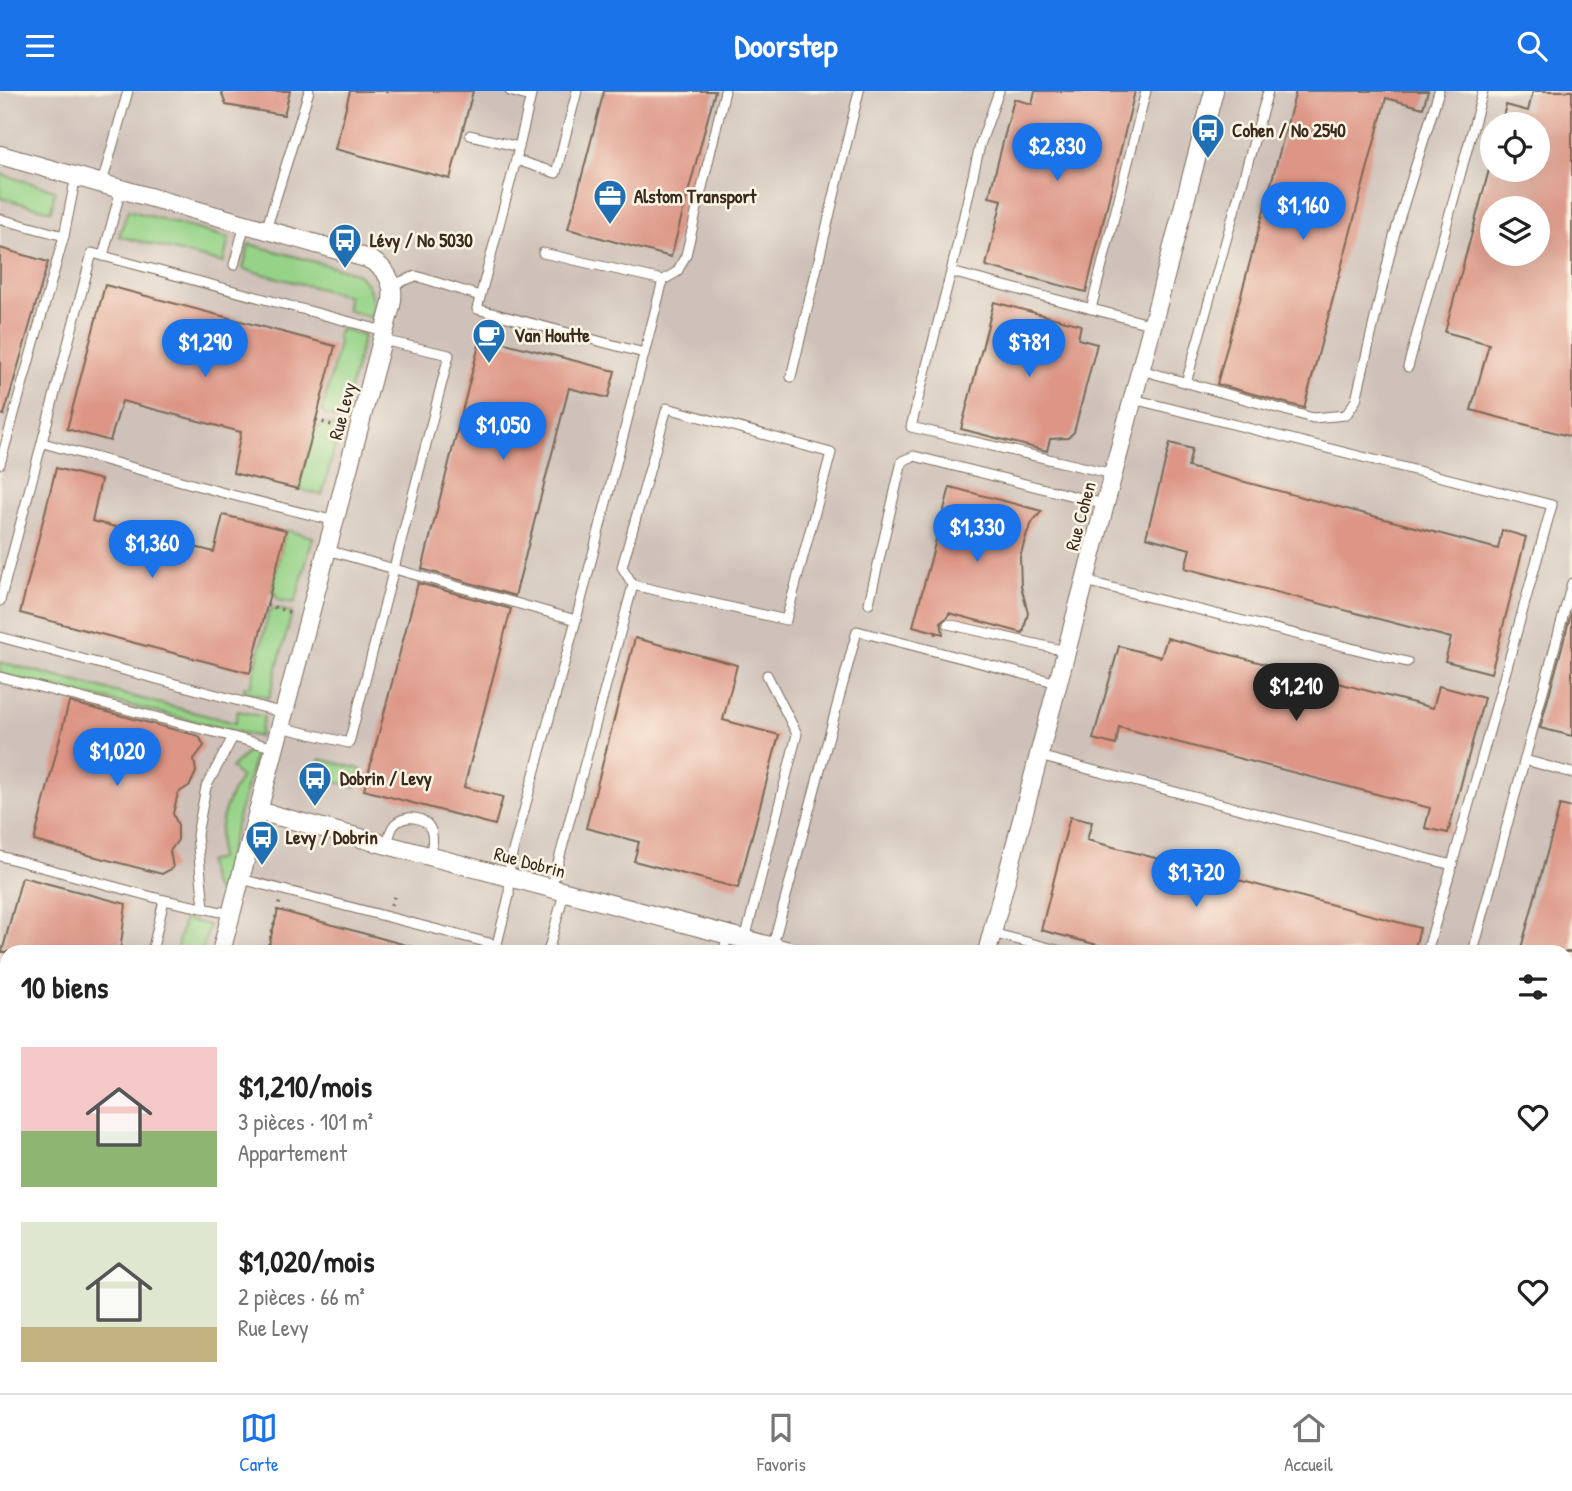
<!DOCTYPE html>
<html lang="fr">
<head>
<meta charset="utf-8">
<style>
	body { margin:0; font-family:"Patrick Hand",sans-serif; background:#f2f2f2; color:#222; height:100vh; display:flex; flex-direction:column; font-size:26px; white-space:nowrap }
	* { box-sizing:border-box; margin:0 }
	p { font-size:23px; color:#767676 }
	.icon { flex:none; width:38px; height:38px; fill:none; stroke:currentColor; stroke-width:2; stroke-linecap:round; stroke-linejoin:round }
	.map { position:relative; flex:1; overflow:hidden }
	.side { position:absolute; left:0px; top:854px; width:1573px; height:448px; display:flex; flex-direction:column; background:#fff; border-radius:21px 21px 0 0; box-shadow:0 7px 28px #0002 }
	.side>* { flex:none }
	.tools { position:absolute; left:1480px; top:21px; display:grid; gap:14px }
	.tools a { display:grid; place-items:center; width:70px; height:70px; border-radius:50%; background:#fff; box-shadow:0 7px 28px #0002; font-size:35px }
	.price { position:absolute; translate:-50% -60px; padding:0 16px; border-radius:24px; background:#1a73e8; color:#fff; font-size:23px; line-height:46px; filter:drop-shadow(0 2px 4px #0008) }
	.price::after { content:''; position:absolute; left:50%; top:42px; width:21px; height:16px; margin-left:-10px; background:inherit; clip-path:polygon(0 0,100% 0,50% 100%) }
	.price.selected { background:#222; color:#fff }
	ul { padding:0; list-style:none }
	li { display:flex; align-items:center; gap:21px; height:175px; padding:0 21px }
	li span { display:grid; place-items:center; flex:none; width:196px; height:140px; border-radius:0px; color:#555 }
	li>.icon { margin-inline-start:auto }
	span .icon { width:84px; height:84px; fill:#fffc; stroke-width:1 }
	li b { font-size:30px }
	h2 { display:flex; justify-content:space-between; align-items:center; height:84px; padding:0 21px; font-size:30px }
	header { display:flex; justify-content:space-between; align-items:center; height:91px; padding:0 21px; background:#1a73e8; color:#fff; font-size:32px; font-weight:700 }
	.menu { display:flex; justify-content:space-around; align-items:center; height:98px; border-top:2px solid #e0e0e0; background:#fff; font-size:19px; color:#767676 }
	.menu a { display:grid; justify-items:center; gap:4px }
	.menu .selected { color:#1a73e8 }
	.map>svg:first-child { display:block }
	.industrial { fill:#cec1b9; fill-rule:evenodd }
	.green { fill:#96d388; stroke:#687e53; stroke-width:2 }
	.building { fill:#dd9585; fill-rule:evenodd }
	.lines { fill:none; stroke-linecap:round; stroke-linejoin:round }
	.lane-casing { stroke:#7c6a58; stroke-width:11 }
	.street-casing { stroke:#7c6a58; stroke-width:20 }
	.path { stroke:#7c6a58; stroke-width:3.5; stroke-dasharray:2 5; stroke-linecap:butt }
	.lane { stroke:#fff; stroke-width:9 }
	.street { stroke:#fff; stroke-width:18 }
	.labels { text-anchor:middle; stroke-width:5; stroke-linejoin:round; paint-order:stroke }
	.poi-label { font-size:19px; font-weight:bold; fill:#3b2a1e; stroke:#fcf5e5; text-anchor:start }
	.street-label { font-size:19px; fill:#3b2a1e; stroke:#fcf5e5 }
</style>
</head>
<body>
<header><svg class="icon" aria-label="menu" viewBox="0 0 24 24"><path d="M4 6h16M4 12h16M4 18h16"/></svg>Doorstep<svg class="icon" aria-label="search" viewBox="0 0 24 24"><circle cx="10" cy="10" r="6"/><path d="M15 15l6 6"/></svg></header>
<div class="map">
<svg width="1572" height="1302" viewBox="0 0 1572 1302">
	<rect width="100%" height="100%" fill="#fcf5e5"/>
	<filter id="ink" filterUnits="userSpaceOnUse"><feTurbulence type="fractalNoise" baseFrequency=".0143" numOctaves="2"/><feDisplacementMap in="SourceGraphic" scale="14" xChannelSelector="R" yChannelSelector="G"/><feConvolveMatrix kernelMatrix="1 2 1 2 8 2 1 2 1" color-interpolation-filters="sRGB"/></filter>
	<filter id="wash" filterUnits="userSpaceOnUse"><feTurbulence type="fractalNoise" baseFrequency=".00686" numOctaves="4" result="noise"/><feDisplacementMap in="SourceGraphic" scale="28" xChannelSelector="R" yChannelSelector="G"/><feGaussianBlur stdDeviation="1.57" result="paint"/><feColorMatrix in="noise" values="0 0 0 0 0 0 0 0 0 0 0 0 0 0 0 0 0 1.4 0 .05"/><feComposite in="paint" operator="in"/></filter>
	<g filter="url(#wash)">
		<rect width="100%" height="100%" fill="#f5e1c5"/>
		<path class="industrial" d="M0,0H1572V1302H0ZM1493,33H1538V79H1493ZM1493,117H1538V163H1493ZM7,861H1566V1295H7Z"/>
		<g class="green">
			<path d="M0,83L55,99L51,120L0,107Z"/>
			<path d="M128,119L229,147L223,172L119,145Z"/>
			<path d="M249,153L356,182C372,194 374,208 371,227L347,219L348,205L243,178Z"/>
			<path d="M342,238L364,244L342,329L325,324L322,320L339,252L337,247L339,240Z"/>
			<path d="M324,332L340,337L322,404L298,398L314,337L317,338Z"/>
			<path d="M286,439L313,446L295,512L278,509L275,502L271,500Z"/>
			<path d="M275,517L292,522L269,607L244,600L245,595H251L269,520Z"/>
			<path d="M0,571L235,632L238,620L264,626L259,646L0,583Z"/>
			<path d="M251,658L256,660L218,802L212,793L207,771L219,768C218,734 223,715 241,686L231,677Z"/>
			<path d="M320,668L361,678L356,696L315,686Z"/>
			<path d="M184,828L209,834L202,861H176Z"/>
		</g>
		<g id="blocks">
			<g class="building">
				<path d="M221,0H290L284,24L226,14Z"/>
				<path d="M350,0H473L450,88L335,58Z"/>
				<path d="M604,0H715L671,166L568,138Z"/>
				<path d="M1035,0H1135L1086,201L986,175L1002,109L989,106L1014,8L1032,13Z"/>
				<path d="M1296,0H1428L1423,17L1386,7L1304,317L1217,293Z"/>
				<path d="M1533,0H1572V346L1471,319L1489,253L1445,241L1489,79H1538V33H1501L1506,14L1528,20ZM1493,117H1538V163H1493Z"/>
				<path d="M0,157L48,171L4,324L0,323Z"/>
				<path d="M105,194L335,255L298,398L233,382L241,341L122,310L110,350L67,338Z"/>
				<path d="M994,211L1081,234L1078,248L1097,253L1074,341L1068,347L1050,348L1047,360L961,338Z"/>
				<path d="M481,246L615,280L608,307L569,297L515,505L422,478Z"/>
				<path d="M1170,352L1192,358L1188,376L1498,458L1502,439L1526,446L1491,582L1445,570L1451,547L1185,477L1190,458L1146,446Z"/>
				<path d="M56,377L101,389L92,430L214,461L223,424L286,439L250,582L20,522Z"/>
				<path d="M950,396L1042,420L1033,430L1027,442L1020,466L1021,495L1028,522L1023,542L949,522L948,526L941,531L943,543L913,535Z"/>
				<path d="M418,492L511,518L464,696L503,706L495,734L364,699Z"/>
				<path d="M1572,519V645L1540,637Z"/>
				<path d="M635,547L737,574L723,629L779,644L738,797L634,770L639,751L586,737Z"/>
				<path d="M1167,547L1433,617L1439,595L1484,607L1448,742L1425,737L1430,717L1119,636L1116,654L1093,648L1119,555L1161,566Z"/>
				<path d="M69,611L199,645L204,655L194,668L196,681L190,694L178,702L173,723L178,734V749L170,760L173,777L162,783L34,750Z"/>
				<path d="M1560,714L1572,717V861H1520Z"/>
				<path d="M1070,726L1092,731L1087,749L1420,837L1414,861H1124L1041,839Z"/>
				<path d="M22,786L126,813L120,861H2Z"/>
				<path d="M278,819L417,857V861H267Z"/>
			</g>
		</g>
	</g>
	<g filter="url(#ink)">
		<use href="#blocks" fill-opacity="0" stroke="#7c6a58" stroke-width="2"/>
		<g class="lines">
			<defs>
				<g id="lane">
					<path d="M510,0L530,6"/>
					<path d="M532,0L516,69L477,218L644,262"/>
					<path d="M470,44L519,56"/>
					<path d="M516,69L556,82L577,0"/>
					<path d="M102,92L128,0"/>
					<path d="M0,128L64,145L76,85"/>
					<path d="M266,139L309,0"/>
					<path d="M103,165L121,98"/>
					<path d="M234,174L245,133"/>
					<path d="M951,181L980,54L999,0"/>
					<path d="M663,189L677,181L686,164L725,0"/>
					<path d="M392,194L416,185L480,205"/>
					<path d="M1091,218L1146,0"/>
					<path d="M1408,276L1483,0"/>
					<path d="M1141,279L1313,327L1346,324L1356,309L1394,145L1439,0"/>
					<path d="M791,286L859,0"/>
					<path d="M1186,292L1268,0"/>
					<path d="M43,352L228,403L335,430"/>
					<path d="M0,373L64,145"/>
					<path d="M1113,383L911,336L951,181L1153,234"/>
					<path d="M327,459L576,529"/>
					<path d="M1085,490L1407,571"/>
					<path d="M0,510L92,162L384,240"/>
					<path d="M869,512L902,370L914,365L1105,413"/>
					<path d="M948,533L1066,560"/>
					<path d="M0,546L284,622"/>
					<path d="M0,586L233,646"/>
					<path d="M280,636L349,652L449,264L382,249"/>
					<path d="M1039,665L1452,774L1552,414L1133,308"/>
					<path d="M1525,669L1572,682"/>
					<path d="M387,754C389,747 390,738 395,733C407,722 429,726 432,743C434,751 431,759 430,766"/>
					<path d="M0,765L164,809L152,861"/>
					<path d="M241,788L497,854"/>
					<path d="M551,798L633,494L622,476L667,317L831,362L786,529L633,494"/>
					<path d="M164,809L231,823"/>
					<path d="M204,817L197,744L206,696L233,646L275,657"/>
					<path d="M992,842L1065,861"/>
					<path d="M745,849L797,643L767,584"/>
					<path d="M772,858L857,540L1058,592"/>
					<path d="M495,861L509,805L510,771L576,529L663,189L543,162"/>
					<path d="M548,861L564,802"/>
					<path d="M723,861L728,844"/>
					<path d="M1427,861L1452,774"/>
					<path d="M1473,861L1572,492"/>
					<path d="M0,981L7,984"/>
					<path d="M0,1146L7,1144"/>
					<path d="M0,1200L7,1198"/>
					<path d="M686,1295L712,1302"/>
					<path d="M41,1296L65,1302"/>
					<path d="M608,1302L612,1295"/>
					<path d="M940,1302L942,1295"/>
					<path d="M1358,1302L1360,1295"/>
				</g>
				<g id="street">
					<path d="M0,64L366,167C387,176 396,193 391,215L221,861"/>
					<path d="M258,720L793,861"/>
					<path d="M987,861L1214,0"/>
					<path d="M1566,1091L1572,1093"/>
					<path d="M106,1302L107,1295"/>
					<path d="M873,1302L874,1295"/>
				</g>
			</defs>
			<use href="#lane" class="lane-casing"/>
			<use href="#street" class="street-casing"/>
			<g class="path">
				<path d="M316,329L341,337"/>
				<path d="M267,514L292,522"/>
				<path d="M930,539V541L940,543"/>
				<path d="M391,814L395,803"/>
				<path d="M267,861L280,809"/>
				<path d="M791,1302L793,1295"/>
				<path d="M828,1302L830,1295"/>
			</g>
			<use href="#lane" class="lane"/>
			<use href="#street" class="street"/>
		</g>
	</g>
	<defs>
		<symbol id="bus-pin" viewBox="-11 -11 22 30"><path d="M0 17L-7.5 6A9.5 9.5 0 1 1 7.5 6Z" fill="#1f6fb2" stroke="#fcf5e5"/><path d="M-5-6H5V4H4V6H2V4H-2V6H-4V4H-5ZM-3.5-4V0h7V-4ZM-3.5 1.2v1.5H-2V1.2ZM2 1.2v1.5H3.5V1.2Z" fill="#fff"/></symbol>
		<symbol id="office-pin" viewBox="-11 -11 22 30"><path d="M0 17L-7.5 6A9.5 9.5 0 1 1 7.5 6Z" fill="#1f6fb2" stroke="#fcf5e5"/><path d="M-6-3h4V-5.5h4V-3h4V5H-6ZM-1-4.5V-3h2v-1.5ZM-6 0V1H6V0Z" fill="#fff"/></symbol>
		<symbol id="cafe-pin" viewBox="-11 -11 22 30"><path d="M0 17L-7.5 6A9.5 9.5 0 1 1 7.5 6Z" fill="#1f6fb2" stroke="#fcf5e5"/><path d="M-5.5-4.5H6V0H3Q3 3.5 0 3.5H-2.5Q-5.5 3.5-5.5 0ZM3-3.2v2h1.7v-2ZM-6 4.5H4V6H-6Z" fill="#fff"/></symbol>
	</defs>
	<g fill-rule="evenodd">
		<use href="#bus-pin" x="1189" y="20" width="38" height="52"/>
		<use href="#office-pin" x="591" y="86" width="38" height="52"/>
		<use href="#bus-pin" x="326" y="130" width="38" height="52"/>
		<use href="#cafe-pin" x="470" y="225" width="38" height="52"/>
		<use href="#bus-pin" x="296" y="668" width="38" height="52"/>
		<use href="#bus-pin" x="243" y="727" width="38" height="52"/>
	</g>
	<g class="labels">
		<g class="poi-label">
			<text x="1232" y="46">Cohen / No 2540</text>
			<text x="634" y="112">Alstom Transport</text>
			<text x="370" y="156">Lévy / No 5030</text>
			<text x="514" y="251">Van Houtte</text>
			<text x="340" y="694">Dobrin / Levy</text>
			<text x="286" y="753">Levy / Dobrin</text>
		</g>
		<g class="street-label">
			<text transform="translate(342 320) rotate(-75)" y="7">Rue Levy</text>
			<text transform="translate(1080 425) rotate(-75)" y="7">Rue Cohen</text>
			<text transform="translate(530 771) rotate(15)" y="7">Rue Dobrin</text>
		</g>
	</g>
</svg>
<div class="tools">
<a><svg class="icon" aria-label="locate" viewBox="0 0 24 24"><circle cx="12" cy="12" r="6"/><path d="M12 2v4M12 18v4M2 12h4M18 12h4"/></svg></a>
<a><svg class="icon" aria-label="layers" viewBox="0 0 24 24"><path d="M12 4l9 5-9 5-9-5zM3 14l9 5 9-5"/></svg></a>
</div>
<b class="price" style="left:1057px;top:92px">$2,830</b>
<b class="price" style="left:1303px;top:151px">$1,160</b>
<b class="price" style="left:205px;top:288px">$1,290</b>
<b class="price" style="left:1029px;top:288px">$781</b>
<b class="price" style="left:503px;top:371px">$1,050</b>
<b class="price" style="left:977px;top:473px">$1,330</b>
<b class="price" style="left:152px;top:489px">$1,360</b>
<b class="price selected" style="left:1296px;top:632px">$1,210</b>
<b class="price" style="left:117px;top:697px">$1,020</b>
<b class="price" style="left:1196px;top:818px">$1,720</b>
<section class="side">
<h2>10 biens<svg class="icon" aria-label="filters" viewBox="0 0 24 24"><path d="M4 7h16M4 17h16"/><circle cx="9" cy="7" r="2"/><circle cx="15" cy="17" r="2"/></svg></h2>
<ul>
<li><span style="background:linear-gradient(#f6c9c9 60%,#8fb573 0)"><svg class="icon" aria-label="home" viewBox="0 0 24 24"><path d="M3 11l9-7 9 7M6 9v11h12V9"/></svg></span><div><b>$1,210/mois</b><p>3 pièces · 101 m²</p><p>Appartement</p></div><svg class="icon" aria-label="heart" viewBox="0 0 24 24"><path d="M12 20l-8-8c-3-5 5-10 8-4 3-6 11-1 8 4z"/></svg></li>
<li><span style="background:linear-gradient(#dfe7d0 75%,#c2b280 0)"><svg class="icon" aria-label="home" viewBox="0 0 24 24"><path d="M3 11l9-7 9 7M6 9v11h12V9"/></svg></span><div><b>$1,020/mois</b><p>2 pièces · 66 m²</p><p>Rue Levy</p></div><svg class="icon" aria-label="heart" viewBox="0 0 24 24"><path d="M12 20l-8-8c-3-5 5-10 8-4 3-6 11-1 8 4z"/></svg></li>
</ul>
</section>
</div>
<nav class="menu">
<a class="selected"><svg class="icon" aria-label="map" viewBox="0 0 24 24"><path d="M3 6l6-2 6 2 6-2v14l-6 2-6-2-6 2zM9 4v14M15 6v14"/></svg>Carte</a>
<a><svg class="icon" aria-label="saved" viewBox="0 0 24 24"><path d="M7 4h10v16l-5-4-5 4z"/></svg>Favoris</a>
<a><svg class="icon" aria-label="home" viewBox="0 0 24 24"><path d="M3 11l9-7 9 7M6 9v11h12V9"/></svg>Accueil</a>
</nav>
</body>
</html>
